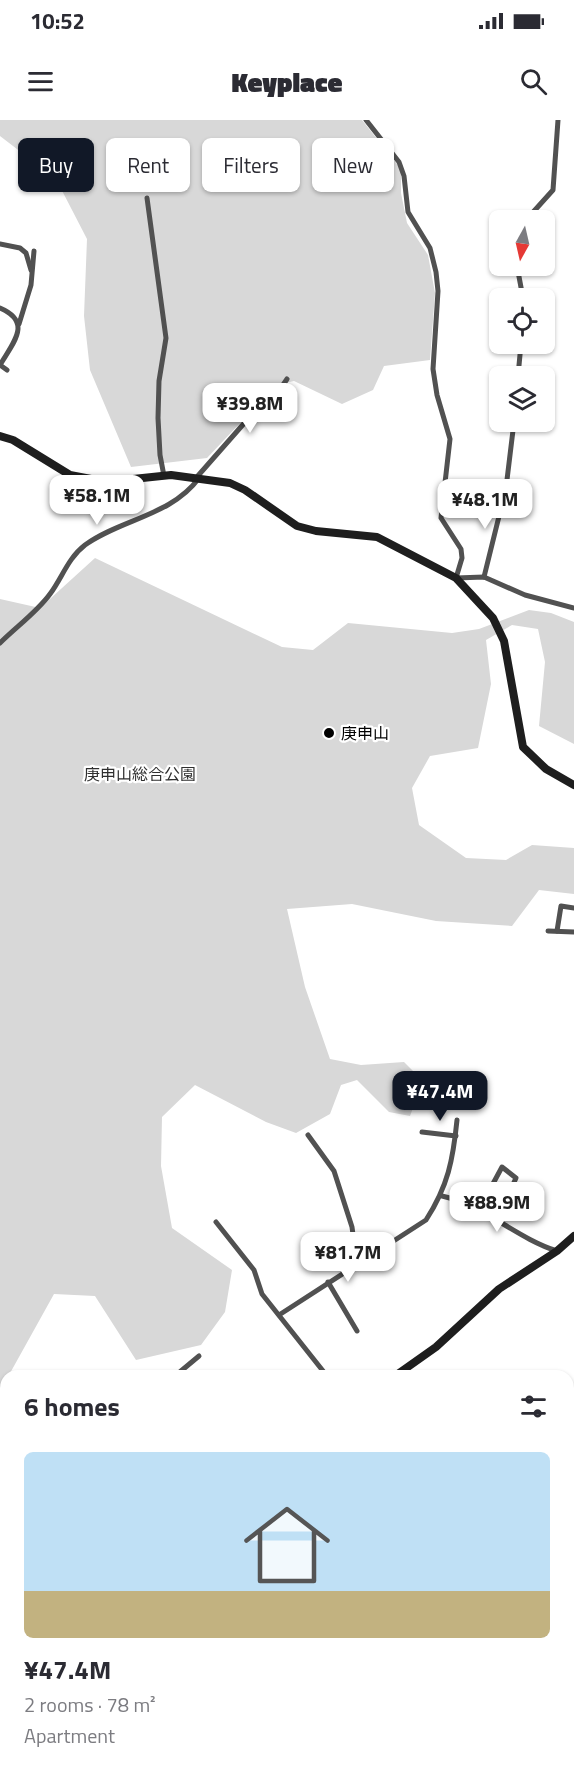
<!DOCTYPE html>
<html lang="en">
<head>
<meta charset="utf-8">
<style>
	body { margin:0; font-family:"Titillium Web","Noto Sans JP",sans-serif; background:#f2f2f3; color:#2b2b33; height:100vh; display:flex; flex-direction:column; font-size:22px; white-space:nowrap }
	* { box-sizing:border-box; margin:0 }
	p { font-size:20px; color:#7c7c81 }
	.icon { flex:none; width:33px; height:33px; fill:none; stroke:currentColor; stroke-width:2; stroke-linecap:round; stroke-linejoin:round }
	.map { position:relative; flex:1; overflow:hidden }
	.panel { position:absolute; left:0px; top:1250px; width:574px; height:404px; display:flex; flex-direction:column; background:#fff; border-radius:18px 18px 0 0; box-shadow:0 2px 4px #0004 }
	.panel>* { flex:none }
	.banner { position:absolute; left:18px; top:18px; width:538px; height:54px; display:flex; gap:12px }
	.needle { width:39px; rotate:188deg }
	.buttons { position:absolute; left:489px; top:90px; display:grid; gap:12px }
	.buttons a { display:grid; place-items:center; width:66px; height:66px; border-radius:9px; background:#fff; box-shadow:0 2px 4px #0004; font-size:30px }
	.price { position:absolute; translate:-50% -51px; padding:0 14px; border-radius:12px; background:#fff; color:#222; font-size:20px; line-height:39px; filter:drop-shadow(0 2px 3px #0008) }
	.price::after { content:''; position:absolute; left:50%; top:36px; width:18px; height:14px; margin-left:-9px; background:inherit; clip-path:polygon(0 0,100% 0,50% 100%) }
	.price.on { background:#111827; color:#fff }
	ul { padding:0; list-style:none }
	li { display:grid; align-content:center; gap:12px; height:318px; padding:0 24px }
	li+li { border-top:2px solid #e1e1e2 }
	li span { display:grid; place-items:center; height:186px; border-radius:9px; color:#555 }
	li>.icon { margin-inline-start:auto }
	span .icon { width:108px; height:108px; fill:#fffc; stroke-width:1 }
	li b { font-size:26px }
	h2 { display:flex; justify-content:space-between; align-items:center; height:72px; padding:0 24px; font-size:26px }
	.chip { padding:0 21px; border-radius:9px; background:#fff; box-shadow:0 2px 4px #0004; font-size:21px; line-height:54px }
	.chip.on { background:#111827; color:#fff }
	.status { display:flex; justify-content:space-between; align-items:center; height:42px; padding:0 30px; background:#fff; direction:ltr }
	.status svg { height:16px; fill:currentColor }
	header { display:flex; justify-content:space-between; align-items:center; height:78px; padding:0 24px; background:#fff; font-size:27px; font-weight:800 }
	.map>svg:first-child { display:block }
	.green { fill:#d8d8d8 }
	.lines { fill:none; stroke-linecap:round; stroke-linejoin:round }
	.street { stroke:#515151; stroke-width:5 }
	.secondary { stroke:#1e1e1e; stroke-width:8 }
	.poi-dot { fill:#000; stroke:#fff; stroke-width:2 }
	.labels { text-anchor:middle; stroke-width:4.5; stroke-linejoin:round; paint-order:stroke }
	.poi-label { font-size:16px; fill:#000; stroke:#fff; text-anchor:start }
	.park-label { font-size:16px; fill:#2f2f2f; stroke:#fff }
</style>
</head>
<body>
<div class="status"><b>10:52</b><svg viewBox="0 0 49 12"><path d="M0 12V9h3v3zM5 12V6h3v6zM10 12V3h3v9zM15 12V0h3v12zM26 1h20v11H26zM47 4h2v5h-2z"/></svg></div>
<header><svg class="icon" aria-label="menu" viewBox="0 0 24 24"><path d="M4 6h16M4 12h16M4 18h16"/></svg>Keyplace<svg class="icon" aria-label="search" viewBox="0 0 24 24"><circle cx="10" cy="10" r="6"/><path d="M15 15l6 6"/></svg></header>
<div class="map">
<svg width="574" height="1652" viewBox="0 0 574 1652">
	<rect width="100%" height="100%" fill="#fff"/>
	<g class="green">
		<path d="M0,0H362L401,49V73L407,103L428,135L435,173L430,240L384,246L373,270L342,284L294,261L276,265L207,338L131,347L90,250L84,196L87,119L56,59L0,16Z"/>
		<path d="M95,438L282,527L313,530L348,503L452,513L479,509L529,490L551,493L574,502V624L539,606L545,542L538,509L512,505L486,520L491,564L478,628L430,636L412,668L419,705L466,738L506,740L532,725L574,728V774L539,770L512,806L436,801L352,784L287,789L305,867L330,939L361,945L404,942L423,961L410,996L389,992L357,960L341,965L330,994L296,1013L266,1002L195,965L162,997L161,1046L172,1108L232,1150L225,1192L201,1225L136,1240L95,1176L54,1174L9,1255L6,1256V1267L0,1279V479L40,488Z"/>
	</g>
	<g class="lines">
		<g class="street">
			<path d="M366,0L399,42L404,56L408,92L430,128L436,152L438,171L433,249L437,275L450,319L441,398L461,429L462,438L456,458L484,457L525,475L574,488"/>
			<path d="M147,78L166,218L159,261L158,298L160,335L164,356"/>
			<path d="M526,100L553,70L558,0"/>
			<path d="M0,124L20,128L26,133L31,150"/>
			<path d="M517,146L523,178"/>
			<path d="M0,188C33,202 13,223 0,245L7,250"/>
			<path d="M19,204L31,165L34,131"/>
			<path d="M518,256L521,224"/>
			<path d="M196,358L247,300L269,286L287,259"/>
			<path d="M484,457L506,368L514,302"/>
			<path d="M0,523C16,507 37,492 50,474C62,458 68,438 85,425C121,399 171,396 199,358"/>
			<path d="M548,811L574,812"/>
			<path d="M557,811L561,786L574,788"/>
			<path d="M422,1012L456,1016"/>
			<path d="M308,1015L334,1051L352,1107L357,1145"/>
			<path d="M442,1076C484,1085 516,1118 557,1131"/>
			<path d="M487,1094L488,1073L502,1047L516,1058L497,1100"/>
			<path d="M216,1102L254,1150L262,1174L327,1256"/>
			<path d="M328,1162L357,1211"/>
			<path d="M279,1195L426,1100C448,1066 453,1040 457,1000"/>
			<path d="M68,1255V1256"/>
			<path d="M175,1256L199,1236"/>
			<path d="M568,1304L574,1292"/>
			<path d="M568,1401L574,1404"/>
			<path d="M0,1429L6,1428"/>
			<path d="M568,1535L574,1537"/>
			<path d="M398,1647L402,1652"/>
			<path d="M355,1652L358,1647"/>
		</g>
		<g class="secondary">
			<path d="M0,316L13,320L70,355L91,359L114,361L171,355L230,363L245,370L297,406L316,411L377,417L456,458L493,498L504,521L523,627L546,649L574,665"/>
			<path d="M395,1256L436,1227L499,1169L557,1131L574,1116"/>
			<path d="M0,1401L6,1395"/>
		</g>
	</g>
	<circle class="poi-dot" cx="329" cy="613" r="6"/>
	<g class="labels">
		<g class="poi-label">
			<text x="341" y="619">庚申山</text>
		</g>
		<g class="park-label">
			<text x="140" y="660">庚申山総合公園</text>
		</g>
	</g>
</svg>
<div class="buttons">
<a><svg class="needle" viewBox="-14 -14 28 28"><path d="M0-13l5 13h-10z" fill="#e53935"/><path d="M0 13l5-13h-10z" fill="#7c7c81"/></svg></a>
<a><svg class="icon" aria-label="locate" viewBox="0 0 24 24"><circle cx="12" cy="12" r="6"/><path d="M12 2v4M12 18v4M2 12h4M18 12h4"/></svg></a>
<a><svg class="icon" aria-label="layers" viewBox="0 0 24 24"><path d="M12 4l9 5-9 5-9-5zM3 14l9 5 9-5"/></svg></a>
</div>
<b class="price" style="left:250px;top:314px">¥39.8M</b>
<b class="price" style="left:97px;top:406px">¥58.1M</b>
<b class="price" style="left:485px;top:410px">¥48.1M</b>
<b class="price on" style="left:440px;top:1002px">¥47.4M</b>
<b class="price" style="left:497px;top:1113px">¥88.9M</b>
<b class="price" style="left:348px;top:1163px">¥81.7M</b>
<div class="banner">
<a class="chip on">Buy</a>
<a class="chip">Rent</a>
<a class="chip">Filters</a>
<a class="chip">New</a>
</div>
<section class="panel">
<h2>6 homes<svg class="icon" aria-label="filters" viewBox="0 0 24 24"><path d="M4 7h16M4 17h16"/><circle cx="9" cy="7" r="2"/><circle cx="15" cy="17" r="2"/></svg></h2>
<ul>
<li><span style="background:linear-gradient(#bfe0f5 75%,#c2b280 0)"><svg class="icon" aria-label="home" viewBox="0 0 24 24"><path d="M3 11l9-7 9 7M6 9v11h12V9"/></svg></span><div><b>¥47.4M</b><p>2 rooms · 78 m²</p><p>Apartment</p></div></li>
</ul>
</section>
</div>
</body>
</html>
